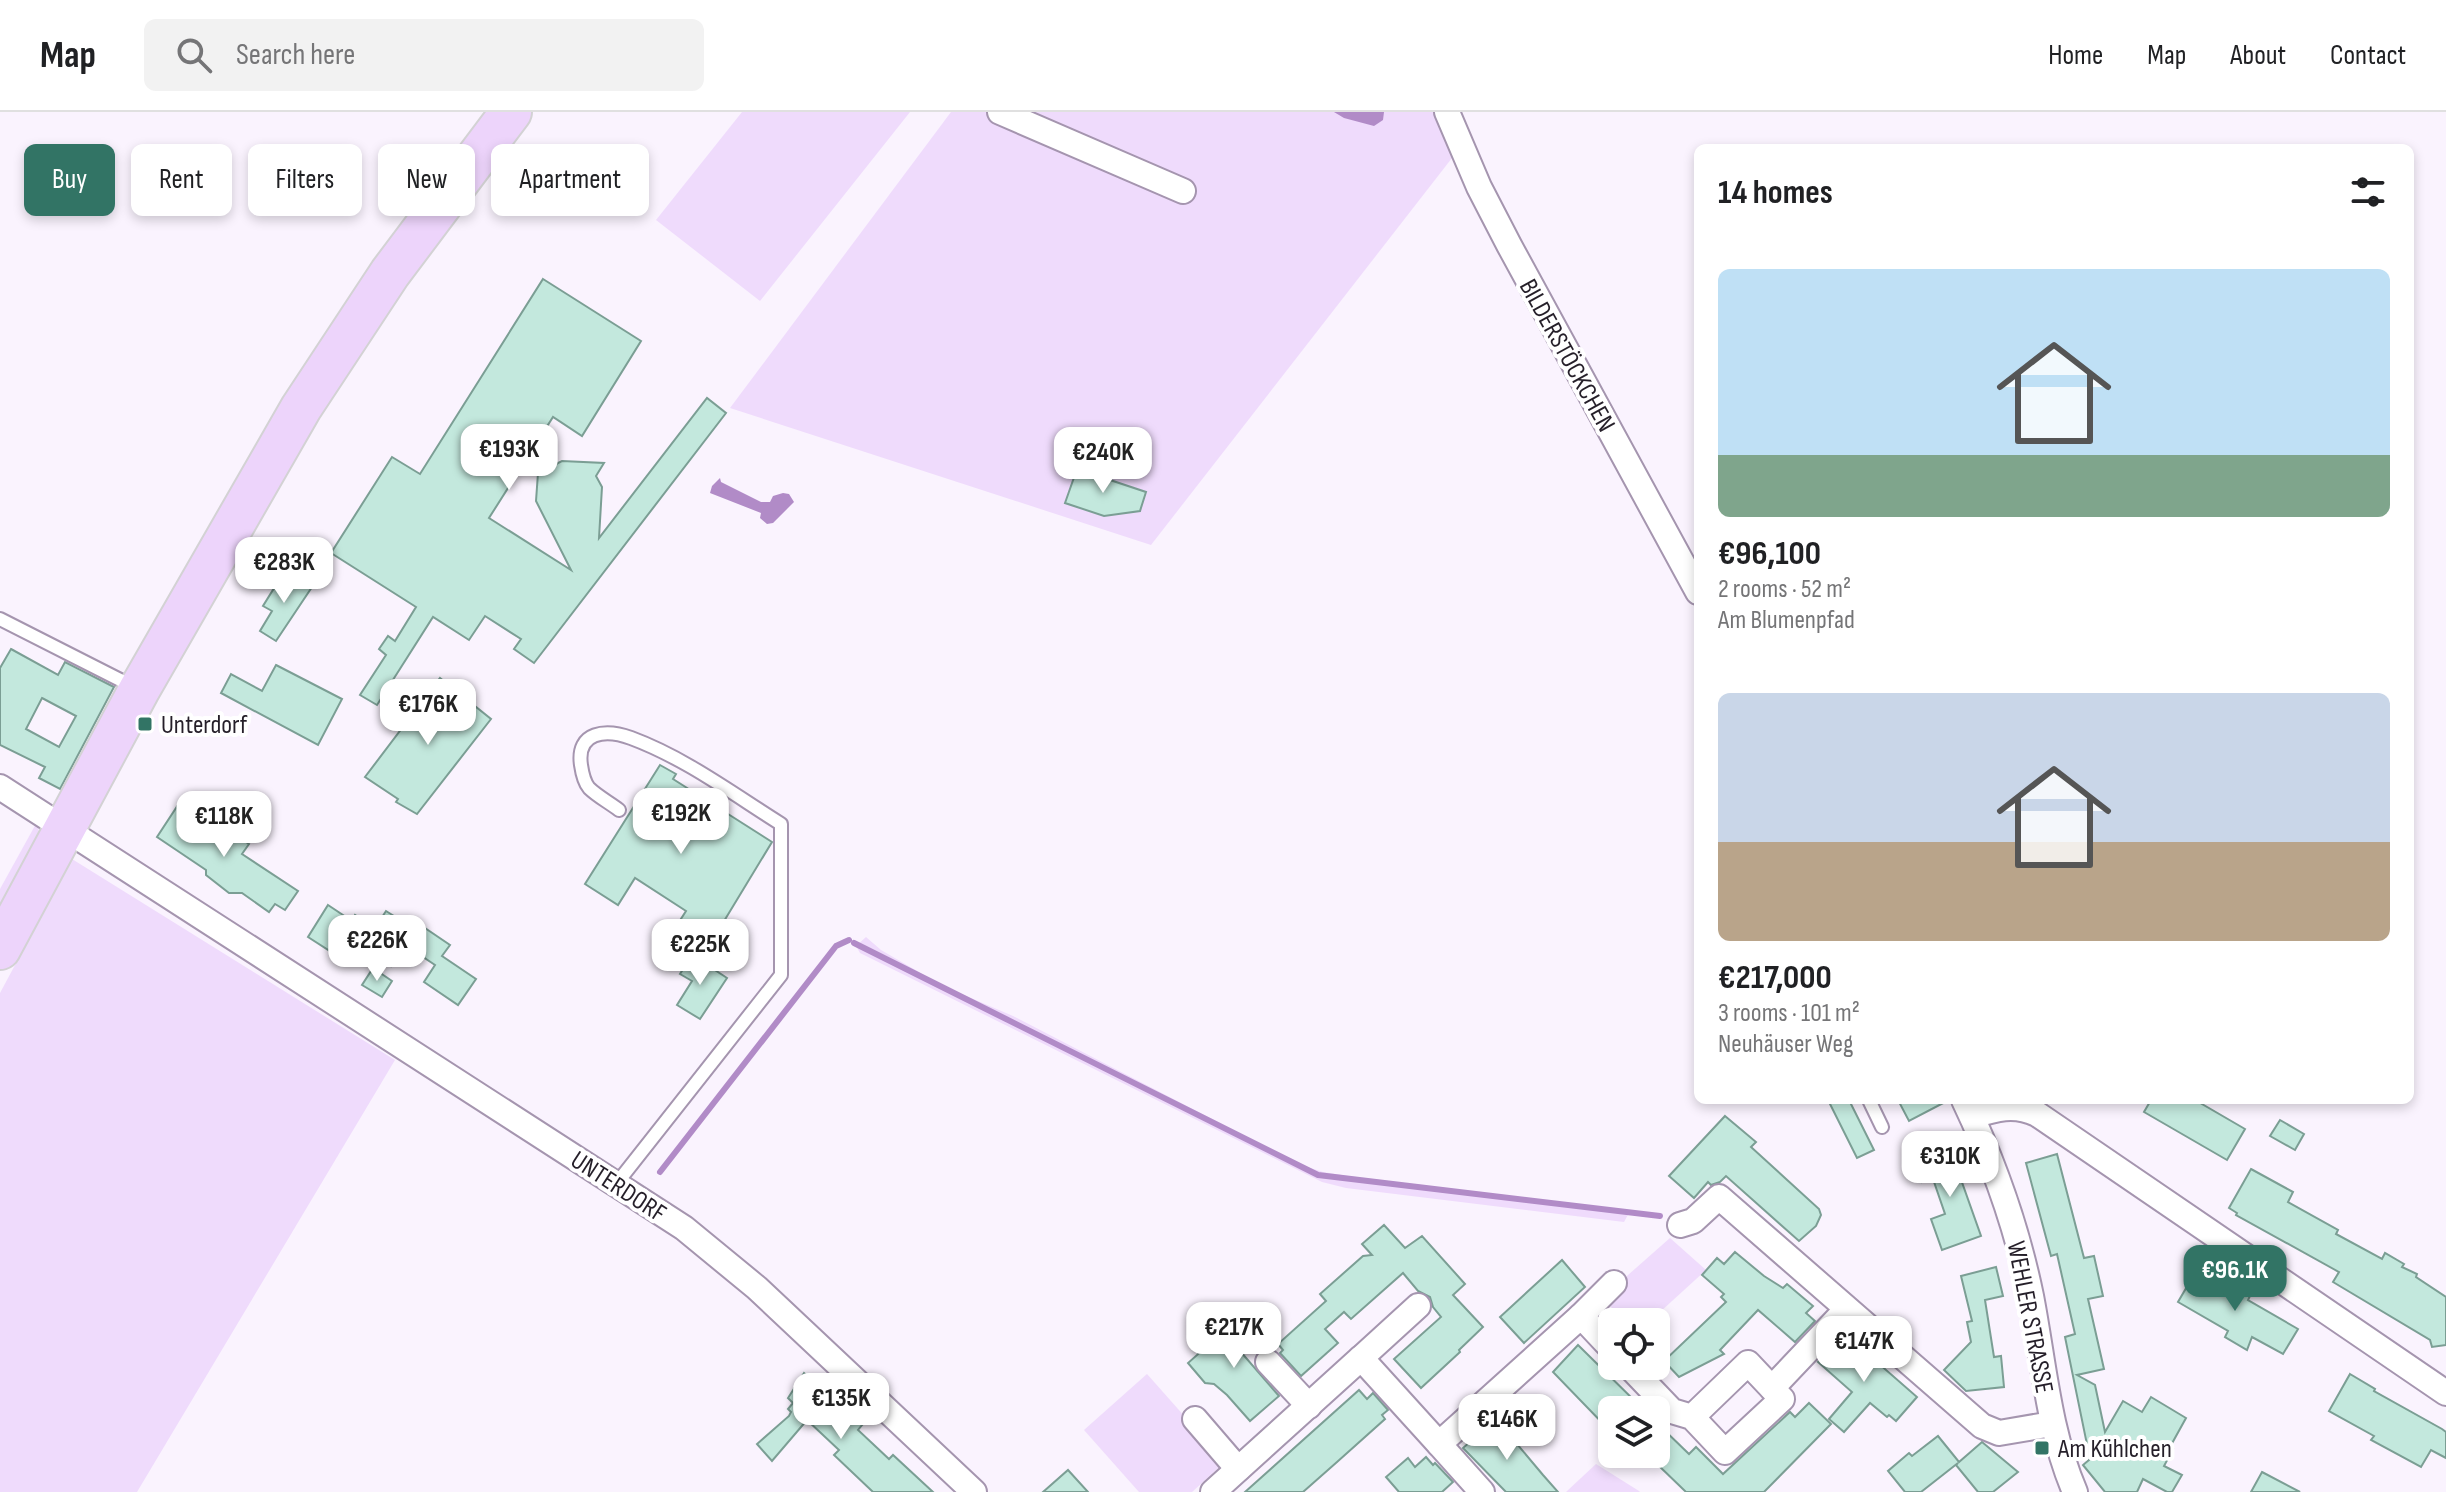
<!DOCTYPE html>
<html lang="en">
<head>
<meta charset="utf-8">
<style>
	body { margin:0; font-family:"Sofia Sans Condensed",sans-serif; background:#f2f2f2; color:#202124; height:100vh; display:flex; flex-direction:column; font-size:30px; white-space:nowrap }
	* { box-sizing:border-box; margin:0 }
	p { font-size:26px; color:#757577 }
	.icon { flex:none; width:44px; height:44px; fill:none; stroke:currentColor; stroke-width:2; stroke-linecap:round; stroke-linejoin:round }
	.map { position:relative; flex:1; overflow:hidden }
	.panel { position:absolute; left:1694px; top:32px; width:720px; height:960px; display:flex; flex-direction:column; background:#fff; border-radius:12px; box-shadow:0 4px 12px #0003 }
	.panel>* { flex:none }
	.hud { position:absolute; left:24px; top:32px; width:760px; height:72px; display:flex; gap:16px }
	.fabs { position:absolute; left:1598px; top:1196px; display:grid; gap:16px }
	.fabs a { display:grid; place-items:center; width:72px; height:72px; border-radius:12px; background:#fff; box-shadow:0 4px 12px #0003; font-size:40px }
	.price { position:absolute; translate:-50% -68px; padding:0 18px; border-radius:16px; background:#fff; color:#222; font-size:26px; line-height:52px; filter:drop-shadow(0 2px 4px #0008) }
	.price::after { content:''; position:absolute; left:50%; top:48px; width:24px; height:18px; margin-left:-12px; background:inherit; clip-path:polygon(0 0,100% 0,50% 100%) }
	.price.on { background:#327465; color:#fff }
	ul { padding:0; list-style:none }
	li { display:grid; align-content:center; gap:16px; height:424px; padding:0 24px }
	li span { display:grid; place-items:center; height:248px; border-radius:12px; color:#555 }
	li>.icon { margin-inline-start:auto }
	span .icon { width:144px; height:144px; fill:#fffc; stroke-width:1 }
	li b { font-size:34px }
	h2 { display:flex; justify-content:space-between; align-items:center; height:96px; padding:0 24px; font-size:34px }
	.tag { padding:0 28px; border-radius:12px; background:#fff; box-shadow:0 4px 12px #0003; font-size:28px; line-height:72px }
	.tag.on { background:#327465; color:#fff }
	header { display:flex; align-items:center; gap:48px; box-sizing:border-box; height:112px; padding:0 40px; background:#fff; border-bottom:2px solid #e0e0e0 }
	header strong { font-size:38px }
	nav { display:flex; gap:44px; margin-inline-start:auto; font-size:28px }
	.search { width:560px; height:72px; background:#f2f2f2; display:flex; align-items:center; gap:20px; box-sizing:border-box; padding:0 28px; border-radius:12px; color:#757577; font-size:30px }
	.map>svg:first-child { display:block }
	.green { fill:#efdbfc }
	.water { fill:#b18bc7 }
	.lines { fill:none; stroke-linecap:round; stroke-linejoin:round }
	.stream { stroke:#b18bc7; stroke-width:6 }
	.building { fill:#c3e8dd; stroke:#7b9e94; stroke-width:2; fill-rule:evenodd }
	.service-casing { stroke:#a595af; stroke-width:16 }
	.minor-casing { stroke:#a595af; stroke-width:28 }
	.primary-casing { stroke:#d3d2d4; stroke-width:44 }
	.service { stroke:#fff; stroke-width:12 }
	.minor { stroke:#fff; stroke-width:24 }
	.primary { stroke:#edd4fb; stroke-width:40 }
	.poi-dot { fill:#327465; stroke:#fff; stroke-width:3 }
	.labels { text-anchor:middle; stroke-width:8; stroke-linejoin:round; paint-order:stroke }
	.street-label { font-size:26px; fill:#251f29; stroke:#fff }
	.poi-label { font-size:26px; fill:#251f29; stroke:#fff; text-anchor:start }
</style>
</head>
<body>
<header>
<strong>Map</strong>
<div class="search"><svg class="icon" aria-label="search" viewBox="0 0 24 24"><circle cx="10" cy="10" r="6"/><path d="M15 15l6 6"/></svg>Search here</div>
<nav><a>Home</a><a>Map</a><a>About</a><a>Contact</a></nav>
</header>
<div class="map">
<svg width="2446" height="1380" viewBox="0 0 2446 1380">
	<rect width="100%" height="100%" fill="#faf3fe"/>
	<g class="green">
		<path d="M742,0H910L760,189L656,108Z"/>
		<path d="M951,0H1434L1452,46L1151,433L730,296Z"/>
		<path d="M37,710L40,725L0,801V777Z"/>
		<path d="M72,747L395,948L137,1380H0V881Z"/>
		<path d="M866,825L881,838L943,874L1013,904L1301,1053L1323,1060L1348,1064L1630,1099L1624,1110L1346,1076L1322,1070L860,841L856,834Z"/>
		<path d="M1670,1126L1706,1158L1649,1210H1626L1602,1186Z"/>
		<path d="M1147,1262L1225,1350L1192,1380H1139L1084,1318Z"/>
		<path d="M1596,1352L1639,1379L1640,1380H1566Z"/>
	</g>
	<g class="water">
		<path d="M1334,0H1384L1383,8L1374,14L1344,6Z"/>
		<path d="M720,366L721,370L761,390H770L773,384L783,381L789,382L794,390L773,411L767,412L760,406L761,401L710,381L712,374Z"/>
	</g>
	<g class="lines">
		<g class="stream">
			<path d="M854,831L1318,1063L1660,1104"/>
			<path d="M660,1060L836,834L849,828"/>
		</g>
	</g>
	<g class="building">
		<path d="M543,167L641,229L582,324L553,305L489,406L571,458L536,389L538,361L562,349L604,351L596,364L602,375L599,426L707,286L726,301L534,551L514,537L521,527L485,504L469,528L433,505L377,593L360,583L386,543L379,537L388,524L395,529L416,495L331,441L392,345L420,362Z"/>
		<path d="M1077,357L1146,380L1140,399L1104,404L1065,391Z"/>
		<path d="M281,465L292,472L297,465L312,475L276,529L260,519L272,499L263,494Z"/>
		<path d="M11,537L58,563L65,550L114,575L60,677L39,666L45,655L0,633V556ZM42,586L76,604L59,635L26,617Z"/>
		<path d="M276,553L342,587L318,633L221,581L231,562L262,579Z"/>
		<path d="M440,566L491,607L417,702L396,690L398,687L365,665Z"/>
		<path d="M660,653L676,662L673,667L772,730L718,819L711,814L694,840L670,824L686,799L635,766L618,793L585,772Z"/>
		<path d="M180,690L230,723L231,720L249,732L242,742L298,779L285,798L275,792L269,800L242,781H229L206,763V758L157,725Z"/>
		<path d="M328,793L352,809L355,803L375,816L386,799L402,809L404,806L417,814L419,812L450,833L442,844L476,867L458,893L424,870L435,853L405,833L391,854L345,822L333,841L308,825Z"/>
		<path d="M692,843L727,866L700,907L677,893L692,869L680,862Z"/>
		<path d="M373,856L392,869L382,885L362,873Z"/>
		<path d="M1828,988H1849L1874,1038L1857,1046Z"/>
		<path d="M1898,988H1949L1909,1009Z"/>
		<path d="M2151,988H2195L2245,1017L2227,1048L2144,1000Z"/>
		<path d="M1725,1004L1756,1030L1751,1035L1819,1097L1821,1103L1816,1114L1799,1129L1726,1064L1720,1070L1711,1073L1708,1070L1694,1086L1669,1064Z"/>
		<path d="M2280,1008L2304,1022L2295,1038L2270,1024Z"/>
		<path d="M1959,1034L1966,1056L1958,1059L1981,1124L1942,1138L1931,1107L1945,1102L1933,1067L1922,1070L1916,1053L1936,1046L1934,1042Z"/>
		<path d="M2057,1042L2084,1146L2094,1144L2103,1184L2088,1187L2104,1257L2077,1263L2095,1273L2105,1320L2123,1289L2142,1300L2151,1285L2186,1306L2170,1335L2173,1337L2164,1354L2182,1363L2172,1380H2167L2143,1367L2137,1380H2105L2083,1353L2090,1347L2065,1225L2075,1222L2057,1142L2051,1144L2026,1051Z"/>
		<path d="M2251,1057L2293,1080L2288,1090L2338,1118L2336,1122L2382,1147L2385,1141L2404,1152L2402,1155L2417,1162L2416,1165L2446,1185V1233L2432,1235L2430,1228L2333,1170L2339,1160L2236,1103L2237,1101L2229,1096Z"/>
		<path d="M1384,1113L1405,1136L1422,1124L1465,1172L1453,1183L1483,1215L1459,1238L1460,1240L1421,1276L1394,1247L1441,1205L1433,1195L1430,1185L1418,1179L1403,1161L1351,1207L1344,1200L1325,1217L1338,1231L1301,1264L1280,1241L1283,1238L1278,1232L1326,1189L1320,1182L1363,1144L1372,1143L1362,1132Z"/>
		<path d="M1735,1140L1764,1164L1783,1176L1787,1172L1807,1189L1813,1194L1806,1201L1815,1209L1795,1230L1758,1198L1720,1238L1724,1242L1679,1265L1664,1249L1726,1190L1721,1185L1724,1182L1702,1163L1717,1146L1724,1152Z"/>
		<path d="M1562,1148L1585,1175L1524,1231L1500,1205Z"/>
		<path d="M2199,1154L2250,1184L2248,1188L2298,1217L2283,1242L2252,1225L2247,1238L2225,1225L2228,1219L2178,1190Z"/>
		<path d="M1996,1155L2003,1184L1985,1188L1994,1245L2001,1244L2004,1275L1966,1279L1944,1258L1971,1230L1967,1210L1972,1209L1961,1164Z"/>
		<path d="M1236,1200L1251,1217L1234,1232L1279,1284L1250,1309L1227,1283L1214,1272L1205,1271L1188,1251L1223,1220L1219,1215Z"/>
		<path d="M1846,1223L1917,1285L1896,1309L1889,1303L1887,1305L1870,1291L1844,1320L1829,1307L1852,1280L1818,1250Z"/>
		<path d="M1578,1233L1644,1298H1612V1321L1553,1260Z"/>
		<path d="M804,1261L862,1313L858,1318L889,1347L893,1343L933,1380H873L834,1343L839,1338L807,1308L772,1349L757,1332L789,1304L791,1300L788,1297L793,1291L788,1286Z"/>
		<path d="M2350,1262L2375,1277L2374,1279L2442,1317L2446,1320V1346L2431,1338L2421,1355L2371,1328L2374,1324L2329,1299Z"/>
		<path d="M1359,1278L1367,1287L1373,1281L1388,1298L1382,1303L1385,1307L1337,1350L1303,1380H1245Z"/>
		<path d="M1809,1291L1831,1312L1764,1380H1686L1656,1351V1310L1689,1342L1696,1335L1723,1362L1790,1300L1795,1305Z"/>
		<path d="M1496,1307L1543,1363L1558,1380H1506L1463,1336Z"/>
		<path d="M1938,1324L1959,1350L1982,1330L2018,1360L1993,1380H1978L1956,1353L1958,1351L1921,1380H1905L1888,1359L1909,1341L1912,1344Z"/>
		<path d="M1426,1345L1433,1353L1435,1351L1453,1370L1442,1380H1399L1386,1365L1408,1346L1415,1355Z"/>
		<path d="M1068,1358L1088,1380H1043Z"/>
		<path d="M2262,1360L2300,1380H2251Z"/>
	</g>
	<g class="lines">
		<defs>
			<g id="service">
				<path d="M0,507L136,576"/>
				<path d="M1869,988L1882,1015"/>
				<path d="M617,1071L781,863V712C733,682 685,646 631,626C606,617 576,619 581,653C582,660 584,670 589,676C597,684 610,691 619,698"/>
			</g>
			<g id="minor">
				<path d="M1000,0L1183,79"/>
				<path d="M1447,0L1479,75L1509,133L1698,480"/>
				<path d="M0,675L684,1116L757,1176L974,1380"/>
				<path d="M1964,988C1994,1051 2017,1116 2031,1184C2044,1251 2048,1317 2075,1380"/>
				<path d="M1972,1004C1995,997 2014,991 2037,1002L2446,1281"/>
				<path d="M1680,1113L1693,1109L1719,1085L1982,1314L1999,1321L2052,1312"/>
				<path d="M1581,1204L1614,1171"/>
				<path d="M1361,1246L1418,1194"/>
				<path d="M1268,1250L1309,1294"/>
				<path d="M1629,1254L1672,1299L1692,1305L1725,1340L1782,1287L1748,1251L1692,1305"/>
				<path d="M1772,1276L1846,1198"/>
				<path d="M1195,1307L1238,1357"/>
				<path d="M1439,1332L1482,1380"/>
				<path d="M1213,1380L1361,1246L1439,1332L1581,1204L1612,1237"/>
			</g>
			<path id="primary" d="M0,837L139,578L301,296L390,161L511,0"/>
		</defs>
		<use href="#service" class="service-casing"/>
		<use href="#minor" class="minor-casing"/>
		<use href="#primary" class="primary-casing"/>
		<use href="#service" class="service"/>
		<use href="#minor" class="minor"/>
		<use href="#primary" class="primary"/>
	</g>
	<g class="poi-dot">
		<rect x="137" y="604" width="16" height="16" rx="4"/>
		<rect x="2034" y="1328" width="16" height="16" rx="4"/>
	</g>
	<g class="labels">
		<g class="street-label">
			<text transform="translate(1568 243) rotate(61)" y="9">BILDERSTÖCKCHEN</text>
			<text transform="translate(619 1074) rotate(33)" y="9">UNTERDORF</text>
			<text transform="translate(2031 1205) rotate(79)" y="9">WEHLER STRASSE</text>
		</g>
		<g class="poi-label">
			<text x="161" y="621">Unterdorf</text>
			<text x="2058" y="1345">Am Kühlchen</text>
		</g>
	</g>
</svg>
<div class="fabs">
<a><svg class="icon" aria-label="locate" viewBox="0 0 24 24"><circle cx="12" cy="12" r="6"/><path d="M12 2v4M12 18v4M2 12h4M18 12h4"/></svg></a>
<a><svg class="icon" aria-label="layers" viewBox="0 0 24 24"><path d="M12 4l9 5-9 5-9-5zM3 14l9 5 9-5"/></svg></a>
</div>
<b class="price" style="left:509px;top:380px">€193K</b>
<b class="price" style="left:1103px;top:383px">€240K</b>
<b class="price" style="left:284px;top:493px">€283K</b>
<b class="price" style="left:428px;top:635px">€176K</b>
<b class="price" style="left:681px;top:744px">€192K</b>
<b class="price" style="left:224px;top:747px">€118K</b>
<b class="price" style="left:377px;top:871px">€226K</b>
<b class="price" style="left:700px;top:875px">€225K</b>
<b class="price" style="left:1950px;top:1087px">€310K</b>
<b class="price on" style="left:2235px;top:1201px">€96.1K</b>
<b class="price" style="left:1234px;top:1258px">€217K</b>
<b class="price" style="left:1864px;top:1272px">€147K</b>
<b class="price" style="left:841px;top:1329px">€135K</b>
<b class="price" style="left:1507px;top:1350px">€146K</b>
<div class="hud">
<a class="tag on">Buy</a>
<a class="tag">Rent</a>
<a class="tag">Filters</a>
<a class="tag">New</a>
<a class="tag">Apartment</a>
</div>
<section class="panel">
<h2>14 homes<svg class="icon" aria-label="filters" viewBox="0 0 24 24"><path d="M4 7h16M4 17h16"/><circle cx="9" cy="7" r="2"/><circle cx="15" cy="17" r="2"/></svg></h2>
<ul>
<li><span style="background:linear-gradient(#bfe0f5 75%,#7fa58c 0)"><svg class="icon" aria-label="home" viewBox="0 0 24 24"><path d="M3 11l9-7 9 7M6 9v11h12V9"/></svg></span><div><b>€96,100</b><p>2 rooms · 52 m²</p><p>Am Blumenpfad</p></div></li>
<li><span style="background:linear-gradient(#c9d6e8 60%,#b9a48a 0)"><svg class="icon" aria-label="home" viewBox="0 0 24 24"><path d="M3 11l9-7 9 7M6 9v11h12V9"/></svg></span><div><b>€217,000</b><p>3 rooms · 101 m²</p><p>Neuhäuser Weg</p></div></li>
</ul>
</section>
</div>
</body>
</html>
